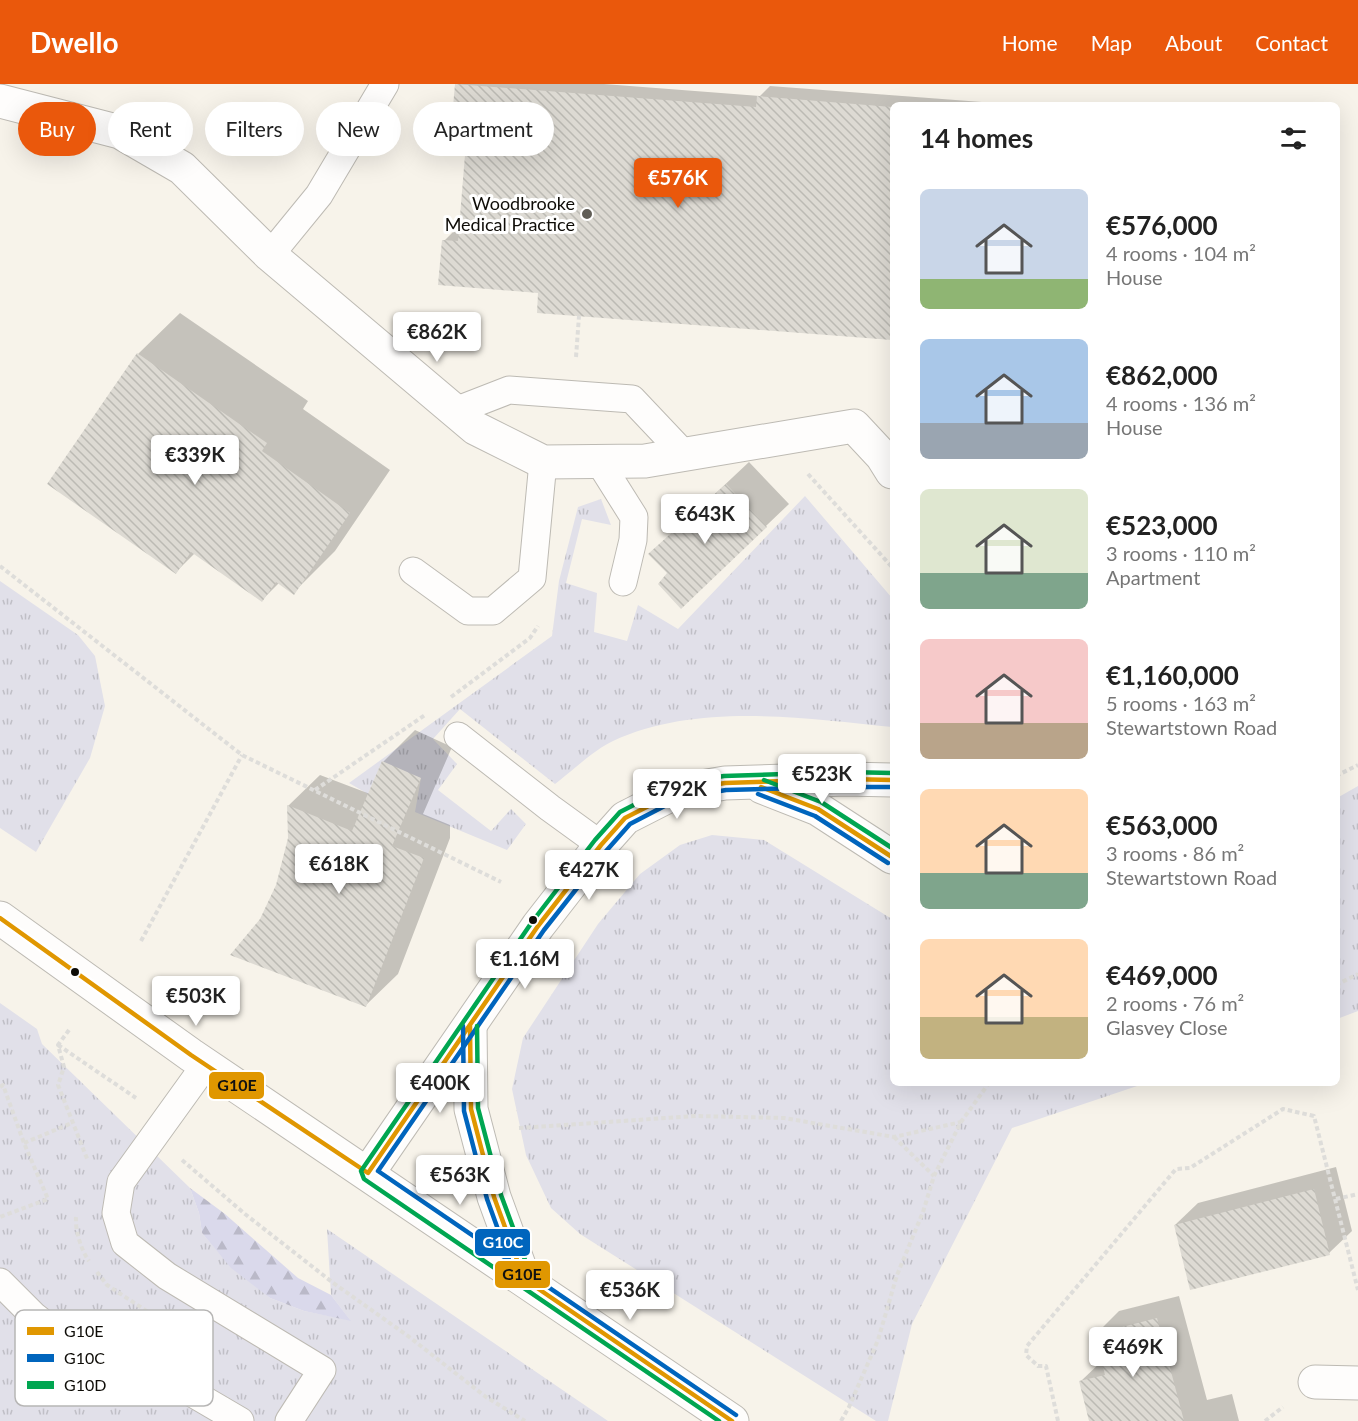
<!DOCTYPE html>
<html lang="en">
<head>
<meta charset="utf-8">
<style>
	body { margin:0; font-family:Lato,sans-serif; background:#f6f6f6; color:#222; height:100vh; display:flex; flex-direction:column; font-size:22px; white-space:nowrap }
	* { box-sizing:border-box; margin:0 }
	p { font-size:20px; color:#767676 }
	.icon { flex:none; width:33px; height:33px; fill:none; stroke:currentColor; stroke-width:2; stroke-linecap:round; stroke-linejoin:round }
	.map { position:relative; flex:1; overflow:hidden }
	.sheet { position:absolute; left:890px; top:18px; width:450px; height:984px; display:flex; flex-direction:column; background:#fff; border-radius:9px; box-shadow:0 6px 24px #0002 }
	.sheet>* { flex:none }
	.guide { position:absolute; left:18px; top:18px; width:570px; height:54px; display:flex; gap:12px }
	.price { position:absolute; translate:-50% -51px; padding:0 14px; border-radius:6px; background:#fff; color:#222; font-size:20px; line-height:39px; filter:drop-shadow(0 2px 3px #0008) }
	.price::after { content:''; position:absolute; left:50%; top:36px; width:18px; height:14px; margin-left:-9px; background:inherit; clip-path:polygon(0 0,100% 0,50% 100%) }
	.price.active { background:#ea580c; color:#fff }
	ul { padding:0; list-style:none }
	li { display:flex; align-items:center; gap:18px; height:150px; padding:0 30px }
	li span { display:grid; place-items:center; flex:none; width:168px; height:120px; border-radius:9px; color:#555 }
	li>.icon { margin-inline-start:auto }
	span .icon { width:72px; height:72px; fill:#fffc; stroke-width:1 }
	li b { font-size:26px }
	h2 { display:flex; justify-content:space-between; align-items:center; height:72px; padding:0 30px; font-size:26px }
	.chip { padding:0 21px; border-radius:27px; background:#fff; box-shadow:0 6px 24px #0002; font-size:21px; line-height:54px }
	.chip.active { background:#ea580c; color:#fff }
	header { display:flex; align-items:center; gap:36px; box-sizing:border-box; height:84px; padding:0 30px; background:#ea580c; color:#fff }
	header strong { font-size:28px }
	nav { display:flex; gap:33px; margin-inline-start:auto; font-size:21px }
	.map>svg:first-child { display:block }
	.grass { fill:url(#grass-tufts) }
	.forest { fill:url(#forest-firs) }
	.shadow { fill:#0003 }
	.building { fill:url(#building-back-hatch) }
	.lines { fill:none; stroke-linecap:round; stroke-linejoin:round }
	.service-casing { stroke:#bdbab3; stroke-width:29 }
	.minor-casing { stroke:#bdbab3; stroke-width:35 }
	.secondary-casing { stroke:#bdbab3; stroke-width:35 }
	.path { stroke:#deddda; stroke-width:4; stroke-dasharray:4.5 3; stroke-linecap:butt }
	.service { stroke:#fefdfc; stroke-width:27 }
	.minor { stroke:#fefdfc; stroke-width:33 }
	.secondary { stroke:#fefdfc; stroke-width:33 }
	.bus-1-casing { stroke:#fff; stroke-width:9 }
	.bus-2-casing { stroke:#fff; stroke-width:9 }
	.bus-3-casing { stroke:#fff; stroke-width:9 }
	.bus-1 { stroke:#e09701; stroke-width:4.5 }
	.bus-2 { stroke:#0065bd; stroke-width:4.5 }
	.bus-3 { stroke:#00a651; stroke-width:4.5 }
	.poi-dot { fill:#605d56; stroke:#fff; stroke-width:2 }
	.bus-dot { fill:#0e0c07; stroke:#fff; stroke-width:2 }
	.labels { text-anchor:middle; stroke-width:6; stroke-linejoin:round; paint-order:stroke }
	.poi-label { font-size:18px; fill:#0e0c07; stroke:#fff; text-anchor:end }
	.key { fill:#fff; stroke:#b7b6b5; stroke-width:1.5 }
	.key-label { font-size:16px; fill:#0e0c07 }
	.line-badge { stroke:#fff; stroke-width:2 }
	.badge-label { font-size:16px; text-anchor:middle; font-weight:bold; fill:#fff }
	.pale-badge-label { font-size:16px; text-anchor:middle; font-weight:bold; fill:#111 }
</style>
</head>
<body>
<header>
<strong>Dwello</strong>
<nav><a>Home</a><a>Map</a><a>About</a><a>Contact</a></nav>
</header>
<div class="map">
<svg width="1358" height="1337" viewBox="0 0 1358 1337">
	<defs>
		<pattern id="grass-tufts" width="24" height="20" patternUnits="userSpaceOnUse" patternTransform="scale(1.5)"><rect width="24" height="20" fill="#e1e0e9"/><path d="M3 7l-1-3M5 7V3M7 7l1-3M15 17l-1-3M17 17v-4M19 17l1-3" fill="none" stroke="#c0bfc6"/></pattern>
		<pattern id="forest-firs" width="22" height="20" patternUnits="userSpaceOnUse" patternTransform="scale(1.5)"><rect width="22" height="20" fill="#dad9eb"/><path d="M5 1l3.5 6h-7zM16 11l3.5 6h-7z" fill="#bab9c8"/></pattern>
		<pattern id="building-back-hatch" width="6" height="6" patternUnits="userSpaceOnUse" patternTransform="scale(1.5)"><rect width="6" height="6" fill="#dddad3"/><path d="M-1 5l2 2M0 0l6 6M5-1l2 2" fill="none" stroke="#bcbab4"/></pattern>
	</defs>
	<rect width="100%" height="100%" fill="#f7f3ea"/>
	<g class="grass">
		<path d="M805,412L892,514V643C803,634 697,618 613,657C595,665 571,688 555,700L460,625L433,655L457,680L438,706L491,747L511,725L526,740L507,766L415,728L421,694L381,680L368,710L349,699L552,552L559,497L578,423L601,415L611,441L582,435L566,499L597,509L594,548L627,557L638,521L678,545Z"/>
		<path d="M0,497L78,551L95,572L105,622L90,674L36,768L0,744Z"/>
		<path d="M1358,702V927L1337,935V714Z"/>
		<path d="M712,751L764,756L892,835V999H1146L1012,1044L912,1240L888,1337H876L580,1150L551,1124L526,1071L512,1005L523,954L598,840L640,790L680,761Z"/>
		<path d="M0,919L37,945L42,960L190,1104L199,1129L202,1149L219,1169L270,1214L304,1227L350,1236L331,1211L327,1145L608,1337H0Z"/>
	</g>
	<path class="forest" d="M190,1104L225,1130L298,1194L331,1211L351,1237L304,1227L270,1214L231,1184L202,1149L199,1129Z"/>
	<g class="shadow">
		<path d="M457,0H604L760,12L770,2L982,18V21H892V255L538,227L540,207L444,157L455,146H460L467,57Z"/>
		<path d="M180,229L308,317L303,325L390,386L335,467L293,509L279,499L262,516L195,469L176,488L138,270Z"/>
		<path d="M749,378L789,420L681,523L669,489L651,470Z"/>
		<path d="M415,646L452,663L423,730L450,741V754L398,890L366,921L262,836L277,801L290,754L288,722L320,691L370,710L383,678Z"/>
		<path d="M1336,1083L1352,1147L1329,1169L1175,1141L1198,1119Z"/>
		<path d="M1179,1212L1207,1316L1232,1310L1239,1337H1091L1081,1297L1103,1276L1096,1250L1119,1227Z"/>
	</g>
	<g class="building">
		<path d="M455,0L756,23L757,12L892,23V256L537,229L538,209L438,201L442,156L458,157L464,83L466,59L450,57Z"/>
		<path d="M137,269L267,359L262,367L350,429L294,511L276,498L262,518L191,468L176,490L47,400Z"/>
		<path d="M726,400L767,443L681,525L658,500L667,489L648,470Z"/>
		<path d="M382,677L421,694L392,762L424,774L366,923L230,871L260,835L276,801L288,754L287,721L352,747Z"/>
		<path d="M1314,1105L1330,1171L1190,1206L1174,1141Z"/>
		<path d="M1157,1234L1184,1337H1089L1079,1297L1105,1291L1095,1250Z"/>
	</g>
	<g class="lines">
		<defs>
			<g id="service">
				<path d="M270,171L319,111L385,0"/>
				<path d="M455,327L509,306L632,315L684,370"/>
				<path d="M600,379L634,433L633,456L623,498"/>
				<path d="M413,487L468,527H493L532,494L543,378"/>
				<path d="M458,652L550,724L601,761"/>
				<path d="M206,980L121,1098L116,1129L125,1159L167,1192L322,1286L289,1337"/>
				<path d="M0,1198L34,1232L61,1253L83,1275L106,1288L182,1303L240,1337"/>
			</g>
			<g id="minor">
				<path d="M0,17L120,48L182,84L270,171L475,344L543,378L645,377L854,342L882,372L892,388"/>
				<path d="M762,703L818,725L892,773"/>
				<path d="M470,942L471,1025L494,1113L524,1195"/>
				<path d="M368,1089L538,842L601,761L625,734L678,707L725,699L846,695L892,696"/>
				<path d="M1315,1298L1358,1299"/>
			</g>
			<path id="secondary" d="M0,834L191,971L732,1337"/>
		</defs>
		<use href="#service" class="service-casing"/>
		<use href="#minor" class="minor-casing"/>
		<use href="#secondary" class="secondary-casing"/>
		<g class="path">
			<path d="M576,273L579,232"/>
			<path d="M808,390L892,483"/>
			<path d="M0,482L242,671L501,798"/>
			<path d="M451,613L530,554L538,542"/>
			<path d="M1336,692L1358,681"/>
			<path d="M315,706L425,631"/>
			<path d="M141,857L242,671"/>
			<path d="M1336,901L1358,890"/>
			<path d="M69,946L58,961L64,983L58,1001L88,1077"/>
			<path d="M58,961L136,1014"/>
			<path d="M0,1003L3,1001L24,1059L48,1115L0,1133"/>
			<path d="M519,1044L696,1032L784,1034L894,1053L961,1038"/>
			<path d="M894,1053L934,1092"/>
			<path d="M24,1059L72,1039"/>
			<path d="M182,1076L245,1130L332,1198L408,1252L486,1313L525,1337"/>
			<path d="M1336,1115L1358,1110"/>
			<path d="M76,1133C75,1146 81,1166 89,1177"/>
			<path d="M97,1188L107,1201L174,1245L166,1261"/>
			<path d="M841,1337L849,1323L878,1256L897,1191L923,1128L934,1092L961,1038L989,999"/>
			<path d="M1058,1337L1046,1282H1038L1026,1271L1027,1262L1176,1085L1190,1084L1283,1025L1314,1032L1358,1206"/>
			<path d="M1265,1337L1283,1323"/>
		</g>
		<use href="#service" class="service"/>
		<use href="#minor" class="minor"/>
		<use href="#secondary" class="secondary"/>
		<defs>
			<g id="bus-1">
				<path d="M761,703L818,725L892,773"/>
				<path d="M0,834L191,971L368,1089L538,842L601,761L625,734L678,707L725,699L846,695L892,696"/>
				<path d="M470,942L471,1025L494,1113L524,1195L732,1337"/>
			</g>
			<g id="bus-2">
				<path d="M758,710L815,732L888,779"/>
				<path d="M463,942L464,1027L487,1115L517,1198"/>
				<path d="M736,1331L378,1087L544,846L607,766L630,740L680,714L726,706L846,703H892"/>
			</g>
			<g id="bus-3">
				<path d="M764,696L821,718L892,764"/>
				<path d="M477,942L478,1024L501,1111L531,1192"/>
				<path d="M719,1337L364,1095L361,1087L532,838L595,756L620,728L675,700L724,692L846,688L892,689"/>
			</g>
		</defs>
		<use href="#bus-1" class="bus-1-casing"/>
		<use href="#bus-2" class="bus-2-casing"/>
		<use href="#bus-3" class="bus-3-casing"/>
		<use href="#bus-1" class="bus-1"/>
		<use href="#bus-2" class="bus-2"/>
		<use href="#bus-3" class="bus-3"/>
	</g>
	<circle class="poi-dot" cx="587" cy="130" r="6"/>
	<g class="bus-dot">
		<circle cx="533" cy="836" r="5"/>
		<circle cx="75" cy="888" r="5"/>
	</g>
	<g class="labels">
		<g class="poi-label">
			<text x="575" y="126">Woodbrooke<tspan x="575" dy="21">Medical Practice</tspan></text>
		</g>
	</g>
	<rect x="15" y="1226" width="198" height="96" rx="9" class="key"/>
	<rect x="27" y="1243" width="27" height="8" fill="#e09701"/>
	<rect x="27" y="1270" width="27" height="8" fill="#0065bd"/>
	<rect x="27" y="1297" width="27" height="8" fill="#00a651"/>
	<g class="key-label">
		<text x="64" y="1253">G10E</text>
		<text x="64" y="1280">G10C</text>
		<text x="64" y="1307">G10D</text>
	</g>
	<g class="line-badge">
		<rect x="208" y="987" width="57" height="29" rx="6" fill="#e09701"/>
		<rect x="474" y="1144" width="57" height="29" rx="6" fill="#0065bd"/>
		<rect x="494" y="1176" width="57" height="29" rx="6" fill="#e09701"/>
	</g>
	<g class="badge-label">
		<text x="503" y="1164">G10C</text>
	</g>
	<g class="pale-badge-label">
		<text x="237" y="1007">G10E</text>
		<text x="522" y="1196">G10E</text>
	</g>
</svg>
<b class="price active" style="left:678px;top:125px">€576K</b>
<b class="price" style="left:437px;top:279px">€862K</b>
<b class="price" style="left:195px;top:402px">€339K</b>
<b class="price" style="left:705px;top:461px">€643K</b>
<b class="price" style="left:822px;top:721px">€523K</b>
<b class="price" style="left:677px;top:736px">€792K</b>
<b class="price" style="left:339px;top:811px">€618K</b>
<b class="price" style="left:589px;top:817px">€427K</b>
<b class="price" style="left:525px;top:906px">€1.16M</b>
<b class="price" style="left:196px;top:943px">€503K</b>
<b class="price" style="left:440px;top:1030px">€400K</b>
<b class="price" style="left:460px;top:1122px">€563K</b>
<b class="price" style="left:630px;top:1237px">€536K</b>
<b class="price" style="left:1133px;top:1294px">€469K</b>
<div class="guide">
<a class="chip active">Buy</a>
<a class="chip">Rent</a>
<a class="chip">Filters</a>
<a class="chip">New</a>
<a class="chip">Apartment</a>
</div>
<section class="sheet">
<h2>14 homes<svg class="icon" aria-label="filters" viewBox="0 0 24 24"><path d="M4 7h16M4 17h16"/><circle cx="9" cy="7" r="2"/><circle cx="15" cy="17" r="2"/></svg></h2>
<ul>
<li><span style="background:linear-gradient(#c9d6e8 75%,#8fb573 0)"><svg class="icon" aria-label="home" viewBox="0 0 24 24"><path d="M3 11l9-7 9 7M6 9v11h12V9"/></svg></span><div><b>€576,000</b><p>4 rooms · 104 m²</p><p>House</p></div></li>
<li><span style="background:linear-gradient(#a9c7e8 70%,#9aa5b1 0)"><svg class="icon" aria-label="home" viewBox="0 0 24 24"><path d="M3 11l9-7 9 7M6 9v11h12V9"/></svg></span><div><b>€862,000</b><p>4 rooms · 136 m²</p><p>House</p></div></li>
<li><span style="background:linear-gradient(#dfe7d0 70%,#7fa58c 0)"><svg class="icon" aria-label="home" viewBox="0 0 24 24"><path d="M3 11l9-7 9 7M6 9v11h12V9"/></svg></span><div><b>€523,000</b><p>3 rooms · 110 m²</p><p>Apartment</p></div></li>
<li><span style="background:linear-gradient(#f6c9c9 70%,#b9a48a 0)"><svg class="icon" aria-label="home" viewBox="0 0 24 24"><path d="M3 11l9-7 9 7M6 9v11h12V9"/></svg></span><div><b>€1,160,000</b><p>5 rooms · 163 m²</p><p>Stewartstown Road</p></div></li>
<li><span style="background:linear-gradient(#ffd9b3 70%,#7fa58c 0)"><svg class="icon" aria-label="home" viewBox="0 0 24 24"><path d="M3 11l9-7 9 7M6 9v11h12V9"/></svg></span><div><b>€563,000</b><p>3 rooms · 86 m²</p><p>Stewartstown Road</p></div></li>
<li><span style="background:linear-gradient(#ffd9b3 65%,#c2b280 0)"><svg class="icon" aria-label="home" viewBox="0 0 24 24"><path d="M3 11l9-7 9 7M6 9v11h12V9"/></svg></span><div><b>€469,000</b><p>2 rooms · 76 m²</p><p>Glasvey Close</p></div></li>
</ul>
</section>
</div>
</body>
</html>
